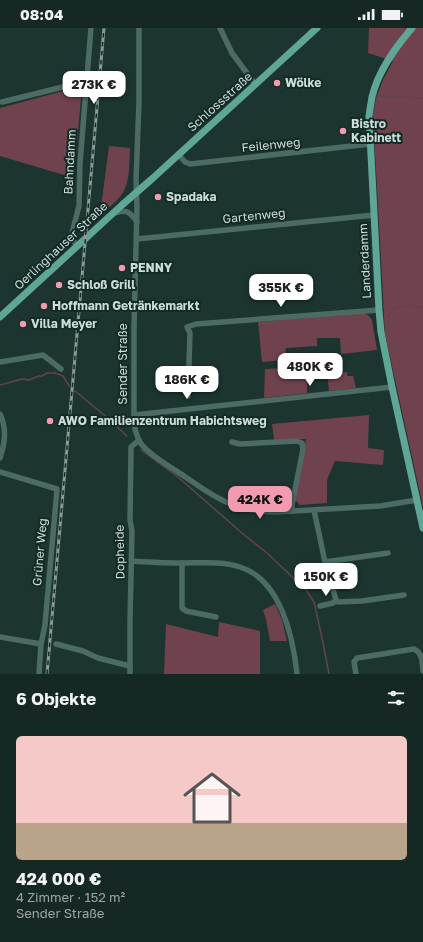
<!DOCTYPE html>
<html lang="de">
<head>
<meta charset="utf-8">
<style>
	body { margin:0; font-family:"Golos Text",sans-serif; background:#1e302c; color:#f1f3f6; height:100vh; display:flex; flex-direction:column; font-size:15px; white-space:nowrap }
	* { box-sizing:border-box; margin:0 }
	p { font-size:13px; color:#9da6a6 }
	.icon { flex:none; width:22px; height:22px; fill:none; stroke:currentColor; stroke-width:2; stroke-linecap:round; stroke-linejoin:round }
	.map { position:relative; height:646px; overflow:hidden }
	.panel { display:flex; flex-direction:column; background:#152824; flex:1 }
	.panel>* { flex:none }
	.price { position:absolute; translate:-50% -34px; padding:0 9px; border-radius:8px; background:#fff; color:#222; font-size:13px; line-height:26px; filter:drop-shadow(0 1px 2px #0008) }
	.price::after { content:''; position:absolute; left:50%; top:24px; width:12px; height:9px; margin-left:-6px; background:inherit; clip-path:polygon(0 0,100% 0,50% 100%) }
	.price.current { background:#f29aaf; color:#111 }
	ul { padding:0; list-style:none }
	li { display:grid; align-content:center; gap:8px; height:212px; padding:0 16px }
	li+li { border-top:1px solid #344441 }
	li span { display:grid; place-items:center; height:124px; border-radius:6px; color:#555 }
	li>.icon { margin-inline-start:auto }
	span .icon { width:72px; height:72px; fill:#fffc; stroke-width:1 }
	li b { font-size:17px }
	h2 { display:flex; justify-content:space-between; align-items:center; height:48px; padding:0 16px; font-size:17px }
	.status { display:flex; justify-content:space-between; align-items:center; height:28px; padding:0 20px; background:#152824; direction:ltr }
	.status svg { height:11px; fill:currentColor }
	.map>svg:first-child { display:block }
	.green { fill:#70424d }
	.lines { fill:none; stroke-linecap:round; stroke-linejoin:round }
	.stream { stroke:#64424f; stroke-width:1.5 }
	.minor { stroke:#4b6b64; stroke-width:5.5 }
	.major { stroke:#60a697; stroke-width:7 }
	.rail-casing { stroke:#899b97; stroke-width:3 }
	.rail { stroke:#122b26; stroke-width:1.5; stroke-dasharray:4.5; stroke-linecap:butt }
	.poi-dot { fill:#f29aaf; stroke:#122b26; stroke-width:1.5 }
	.labels { text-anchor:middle; stroke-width:4; stroke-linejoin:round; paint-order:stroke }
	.poi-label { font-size:12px; font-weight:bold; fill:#cedcd9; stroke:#122b26; text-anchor:start }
	.street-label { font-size:12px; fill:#cedcd9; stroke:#122b26 }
</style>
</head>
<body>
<div class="status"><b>08:04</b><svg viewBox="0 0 49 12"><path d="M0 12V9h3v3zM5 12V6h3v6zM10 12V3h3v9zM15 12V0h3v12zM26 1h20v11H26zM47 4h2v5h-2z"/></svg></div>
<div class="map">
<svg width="423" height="646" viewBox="0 0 423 646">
	<rect width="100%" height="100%" fill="#1c3530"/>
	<g class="green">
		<path d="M369,0H423V479L385,306L373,87L376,70L383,52L393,33L368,25Z"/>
		<path d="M82,58L74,150L0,128V80Z"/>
		<path d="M109,118L130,120C129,136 131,157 119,170C114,176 107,181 100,187Z"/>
		<path d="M362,285L368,287L372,292L377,322L341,326L340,310H317V318L286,320L284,332L262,334L258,294Z"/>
		<path d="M307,339V365L264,370L265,341Z"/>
		<path d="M347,344V348H353L356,360L329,363L327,346Z"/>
		<path d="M369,387L368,420L384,422L383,437L335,433L327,452V475L300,477L295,472L306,411L274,412L272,396Z"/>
		<path d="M275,576L282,592L287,613H270L266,591L263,582Z"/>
		<path d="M219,594L260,603V646H164L166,596L218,609Z"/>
	</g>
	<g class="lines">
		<g class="stream">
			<path d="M379,68L423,70"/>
			<path d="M388,288L391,284L396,280L414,277L419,279L423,280"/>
			<path d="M0,357L22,351L29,352L39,348H42L47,345H55L63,348L69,358"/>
			<path d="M75,363L109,391"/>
			<path d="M112,394L127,408"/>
			<path d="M141,422L178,449L243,506L267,525L306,562L314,574L322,610L329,646"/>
		</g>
		<g class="minor">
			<path d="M139,0V74L136,152L137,179L134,298V397C136,404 137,411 142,417C152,429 171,439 184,448C199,458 214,470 231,476C246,482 261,484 276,484L380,478L417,472"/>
			<path d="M220,0L232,25L255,56"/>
			<path d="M2,74L79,55L87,56"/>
			<path d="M178,126L185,134L190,136L370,116"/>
			<path d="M115,185C127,181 130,184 137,194"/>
			<path d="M137,211L374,187"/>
			<path d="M77,218L73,212L72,205L79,178L80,135L91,0"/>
			<path d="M0,334L43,327L61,341"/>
			<path d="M188,368L190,305L187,299L196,296L379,282"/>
			<path d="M0,386C7,401 5,415 0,430"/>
			<path d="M134,387L392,359"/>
			<path d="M232,414L240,416L297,413L302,415L303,421L292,477V483"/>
			<path d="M0,444L57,461L45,597L41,616L39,646"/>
			<path d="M314,482L325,534L336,572L338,574L362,573L404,567"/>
			<path d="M131,533C149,534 166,535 183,535C202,535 222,533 240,539C281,552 293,609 297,646"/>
			<path d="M325,534L388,525"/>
			<path d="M182,535V580L186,583L216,589"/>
			<path d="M320,578L333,575L336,572"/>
			<path d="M0,609L41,616"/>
			<path d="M56,616L83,623L98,630L130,638"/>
			<path d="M130,646V592L132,503L130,492L131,424V419L139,412"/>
			<path d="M356,646L354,634L357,630L414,621C423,625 422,635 423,643"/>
		</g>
		<g class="major">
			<path d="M412,0C395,20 378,43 372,69C371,75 370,81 369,88L379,282L381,304L392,359L423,500"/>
			<path d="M0,289L122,177L153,150L317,0"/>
		</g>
		<defs>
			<path id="rail" d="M47,646L104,0"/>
		</defs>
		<use href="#rail" class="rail-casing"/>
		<use href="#rail" class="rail"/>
	</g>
	<g class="poi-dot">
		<circle cx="277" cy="55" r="4"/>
		<circle cx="343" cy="103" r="4"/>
		<circle cx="158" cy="169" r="4"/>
		<circle cx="122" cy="240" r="4"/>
		<circle cx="59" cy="257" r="4"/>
		<circle cx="44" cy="278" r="4"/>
		<circle cx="23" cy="296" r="4"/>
		<circle cx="50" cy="393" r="4"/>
	</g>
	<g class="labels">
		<g class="poi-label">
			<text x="285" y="59">Wölke</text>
			<text x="351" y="100">Bistro<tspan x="351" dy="14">Kabinett</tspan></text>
			<text x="166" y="173">Spadaka</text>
			<text x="130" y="244">PENNY</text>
			<text x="67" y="261">Schloß Grill</text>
			<text x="52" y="282">Hoffmann Getränkemarkt</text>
			<text x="31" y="300">Villa Meyer</text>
			<text x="58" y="397">AWO Familienzentrum Habichtsweg</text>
		</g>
		<g class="street-label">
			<text transform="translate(220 74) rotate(-42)" y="4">Schlossstraße</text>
			<text transform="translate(271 117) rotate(-6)" y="4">Feilenweg</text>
			<text transform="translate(70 134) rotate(-87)" y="4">Bahndamm</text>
			<text transform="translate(254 188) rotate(-6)" y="4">Gartenweg</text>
			<text transform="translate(61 218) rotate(-43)" y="4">Oerlinghauser Straße</text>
			<text transform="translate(365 233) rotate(-93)" y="4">Landerdamm</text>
			<text transform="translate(123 336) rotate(-90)" y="4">Sender Straße</text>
			<text transform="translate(40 524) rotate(-85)" y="4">Grüner Weg</text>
			<text transform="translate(120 524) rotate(-91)" y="4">Dopheide</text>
		</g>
	</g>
</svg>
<b class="price" style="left:94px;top:77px">273K €</b>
<b class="price" style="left:281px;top:280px">355K €</b>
<b class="price" style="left:310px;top:359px">480K €</b>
<b class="price" style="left:187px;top:372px">186K €</b>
<b class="price current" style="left:260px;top:492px">424K €</b>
<b class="price" style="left:326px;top:569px">150K €</b>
</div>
<section class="panel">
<h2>6 Objekte<svg class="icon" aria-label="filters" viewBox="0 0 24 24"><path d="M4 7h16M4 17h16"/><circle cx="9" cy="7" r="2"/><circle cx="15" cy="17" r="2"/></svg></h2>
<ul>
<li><span style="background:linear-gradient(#f6c9c9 70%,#b9a48a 0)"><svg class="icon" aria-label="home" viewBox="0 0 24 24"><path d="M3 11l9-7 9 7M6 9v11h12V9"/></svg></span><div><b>424 000 €</b><p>4 Zimmer · 152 m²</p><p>Sender Straße</p></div></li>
</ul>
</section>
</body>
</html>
